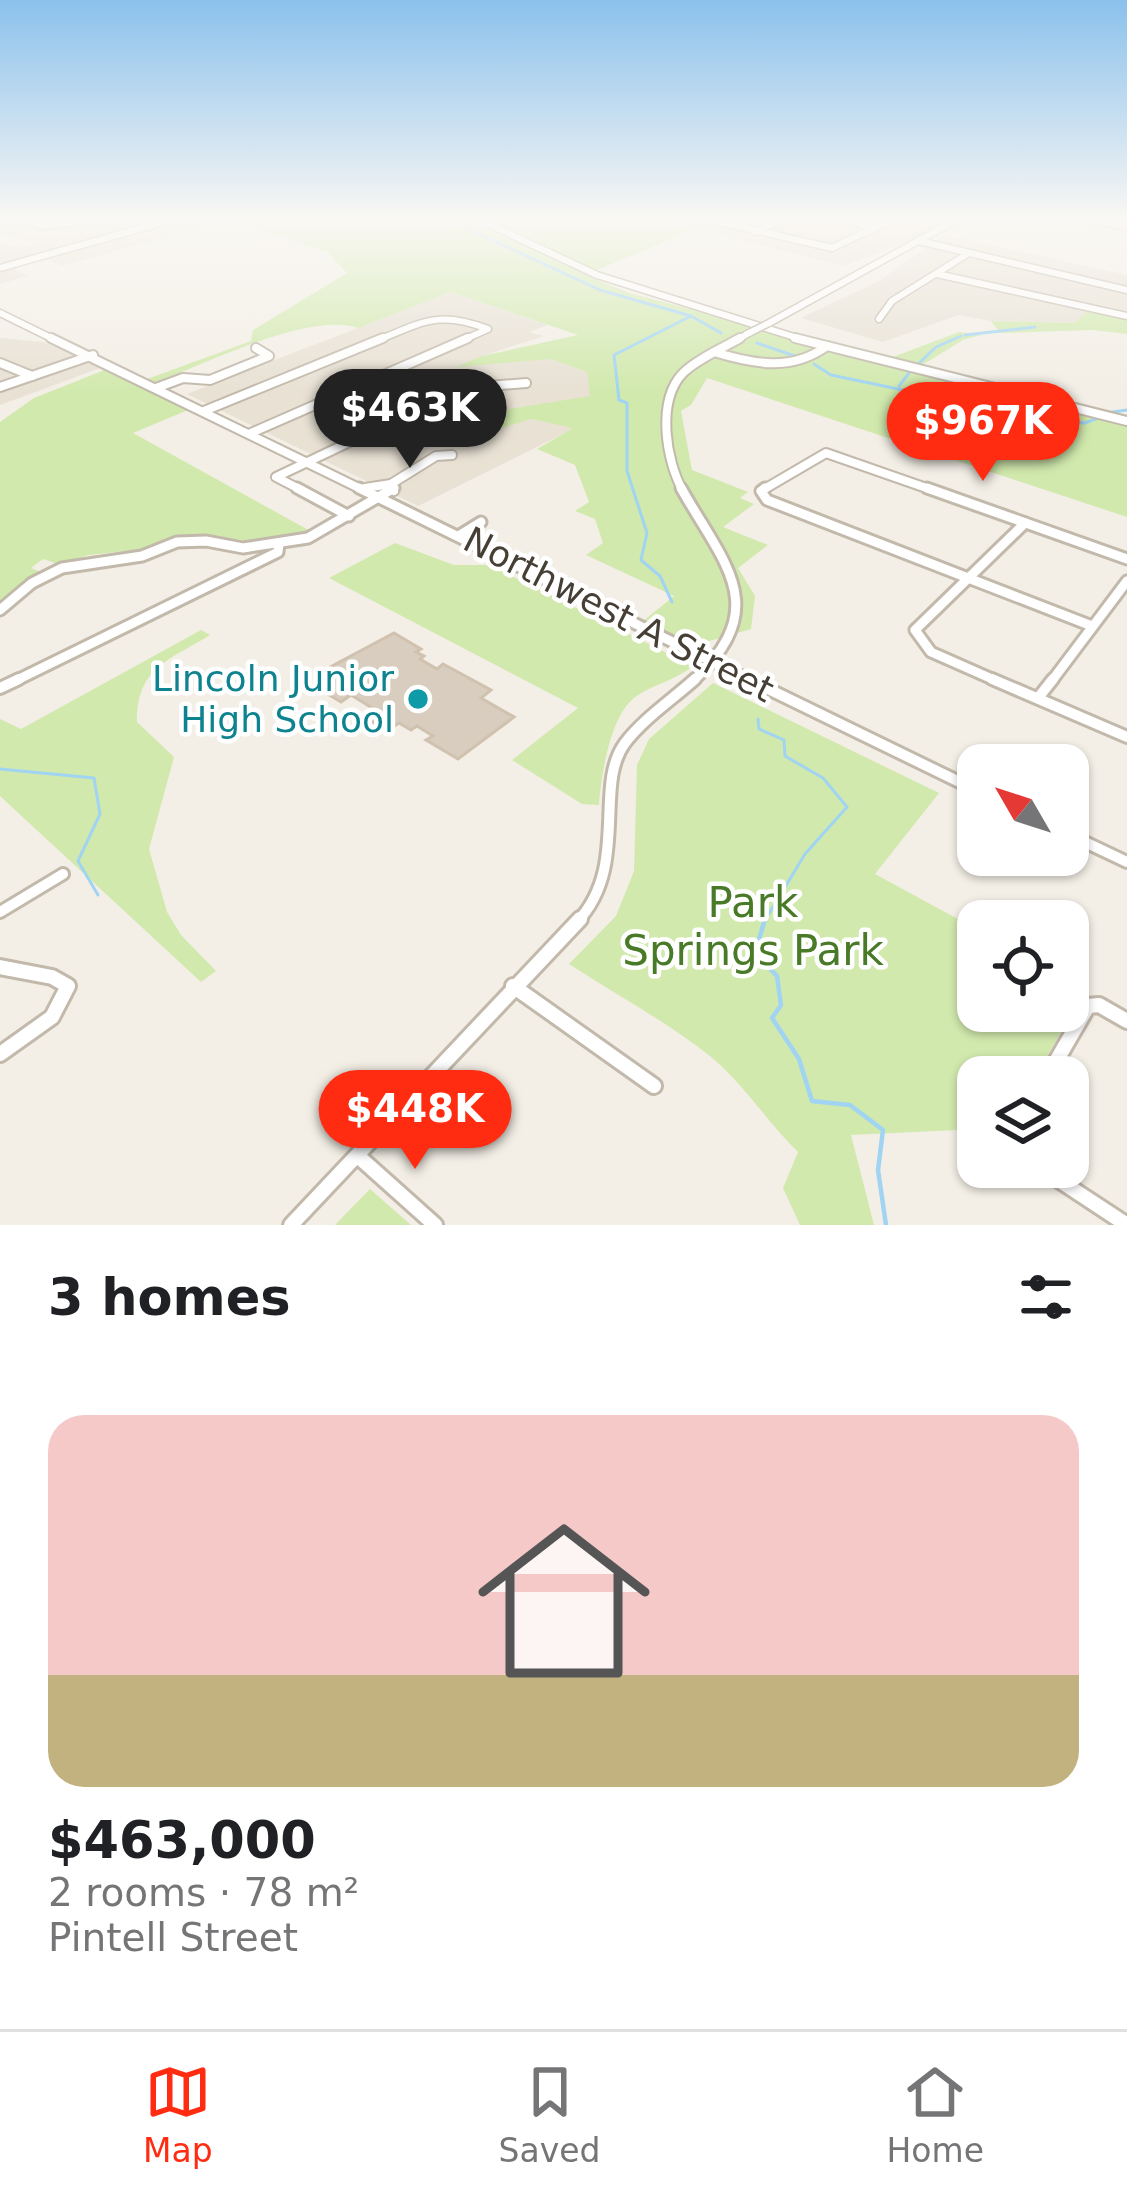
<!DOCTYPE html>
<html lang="en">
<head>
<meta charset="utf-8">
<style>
	body { margin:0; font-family:"DejaVu Sans",sans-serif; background:#f2f2f2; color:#202124; height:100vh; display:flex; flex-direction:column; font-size:45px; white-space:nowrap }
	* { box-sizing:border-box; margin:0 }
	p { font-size:39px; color:#757577 }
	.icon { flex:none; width:66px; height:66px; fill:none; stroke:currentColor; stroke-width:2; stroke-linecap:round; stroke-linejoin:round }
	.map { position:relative; height:1225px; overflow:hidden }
	.details { display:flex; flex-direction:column; background:#fff; flex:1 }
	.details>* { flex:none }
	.needle { width:78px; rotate:309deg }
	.fabs { position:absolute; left:957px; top:744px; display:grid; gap:24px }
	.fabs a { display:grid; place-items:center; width:132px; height:132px; border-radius:24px; background:#fff; box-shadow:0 3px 9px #0004; font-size:60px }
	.price { position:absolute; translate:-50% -102px; padding:0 27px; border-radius:42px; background:#ff2c12; color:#fff; font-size:39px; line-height:78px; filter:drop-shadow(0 3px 6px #0008) }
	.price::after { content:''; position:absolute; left:50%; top:72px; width:36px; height:27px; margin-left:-18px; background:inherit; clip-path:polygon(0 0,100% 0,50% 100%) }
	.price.active { background:#222; color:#fff }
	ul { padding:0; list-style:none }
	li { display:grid; align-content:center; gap:24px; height:636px; padding:0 48px }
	li span { display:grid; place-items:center; height:372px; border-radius:36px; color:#555 }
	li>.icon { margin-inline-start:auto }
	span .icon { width:216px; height:216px; fill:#fffc; stroke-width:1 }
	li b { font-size:51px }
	h2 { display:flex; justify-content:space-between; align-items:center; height:144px; padding:0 48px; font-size:51px }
	.menu { display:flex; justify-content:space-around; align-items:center; height:168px; border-top:3px solid #e0e0e0; background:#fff; font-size:33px; color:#757577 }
	.menu a { display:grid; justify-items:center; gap:6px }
	.menu .active { color:#ff2c12 }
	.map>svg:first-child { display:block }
	.residential { fill:#e8e1d4 }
	.green { fill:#d1e9ad }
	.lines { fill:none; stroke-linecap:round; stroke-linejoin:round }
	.stream-far1 { stroke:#a0d4f2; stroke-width:3 }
	.stream { stroke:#a0d4f2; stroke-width:4.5 }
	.building { fill:#d8cdbe; stroke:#d0c2ae; stroke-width:3 }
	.minor-far4-casing { stroke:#c2b9ab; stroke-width:9 }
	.minor-far3-casing { stroke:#c2b9ab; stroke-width:12 }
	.minor-far2-casing { stroke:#c2b9ab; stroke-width:15 }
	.minor-far1-casing { stroke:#c2b9ab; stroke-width:16 }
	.minor-casing { stroke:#c2b9ab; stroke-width:20 }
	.minor-far4 { stroke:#fff; stroke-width:6 }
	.minor-far3 { stroke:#fff; stroke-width:8 }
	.minor-far2 { stroke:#fff; stroke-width:9 }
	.minor-far1 { stroke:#fff; stroke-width:10 }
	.minor { stroke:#fff; stroke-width:14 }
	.minor-bridge-casing { stroke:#c2b9ab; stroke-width:9; stroke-linecap:butt }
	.minor-bridge { stroke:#fff; stroke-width:6 }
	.culture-dot { fill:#0f9aa8; stroke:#fff; stroke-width:4.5 }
	.labels { text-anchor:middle; stroke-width:9; stroke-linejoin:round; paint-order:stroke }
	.street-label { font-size:36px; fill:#463f35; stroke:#fff }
	.culture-label { font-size:36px; fill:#0d838f; stroke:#fff; text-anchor:end }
	.near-park-label { font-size:42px; fill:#497a27; stroke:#fff }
</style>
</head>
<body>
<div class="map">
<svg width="1127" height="1225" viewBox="0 0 1127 1225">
	<rect width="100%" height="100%" fill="#f3efe6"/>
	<g class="residential">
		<path d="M0,221H221L62,266L44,258L12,268L27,276L0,284V242L16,248L38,243L0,234Z"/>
		<path d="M666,221H947L924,235L843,266Z"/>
		<path d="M944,235L1127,275V313L1093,309L1075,323L991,321L958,315L883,342L801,318L879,281Z"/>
		<path d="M451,292L548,325L529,332L544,336L482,356L551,359L587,372L591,397L455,418L424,411L417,436L437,427L491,432L531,419L575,428L418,506L187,394Z"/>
		<path d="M0,338L44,342L100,368L0,405Z"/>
	</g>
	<g class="green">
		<path d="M234,221H666L697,228L586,275L629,293L885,360L959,332L981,335L963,340L919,367L1127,420V517L707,378L691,405L681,411L692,470L748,492L740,498L754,504L723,527L768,545L738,568L755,596L751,629L692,646L642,622L674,596L586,555L603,543L595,519L575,511L589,502L575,465L537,449L573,428L531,419L491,432L437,427L417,436L393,426L424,411L455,418L590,396L587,372L551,359L456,367L482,356L578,335L451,292L358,328C307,311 196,368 145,387L188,410L133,433L312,532L254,541L189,535L146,549L89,555L58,564L43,559L31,568L41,572L0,604V422L34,398L112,367L139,382L251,341L253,330L347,273L327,252Z"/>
		<path d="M1087,312L1127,318V334L1093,330L1000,333L991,321L1074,323Z"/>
		<path d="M395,543L454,565H490L693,666C675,681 652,684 634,698C610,717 601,776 599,805L582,804L512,760L578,708L329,578Z"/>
		<path d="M201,630L210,635C168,661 137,667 137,722L174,757L149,849L167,912L181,935L216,971L201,982L0,796V719L21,729Z"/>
		<path d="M713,683L939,793L875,874L978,930V1011H1068V979L1086,989L1035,1077H978V1129L851,1135L874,1225H800L783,1188L798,1152C767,1122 745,1085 710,1056C667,1022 615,994 569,964L616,916L634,871L637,765L649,739Z"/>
		<path d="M370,1189L411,1225H335Z"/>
	</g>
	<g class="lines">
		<g class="stream-far1">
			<path d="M449,220L600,290L691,316L721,333"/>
			<path d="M965,335L1035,327"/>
			<path d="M757,343L795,356"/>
			<path d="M814,364L831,375L1052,421L1085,423L1098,418"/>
			<path d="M917,365L936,347L961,336"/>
			<path d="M899,386L909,373"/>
			<path d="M1106,413L1127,410"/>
			<path d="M672,602L660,576L641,560L647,533L627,471V403L619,400L614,355L691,316"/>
			<path d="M758,719L759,729L784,740L785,756L823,778L847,807L805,854L764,922"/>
			<path d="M0,769L94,778L100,814L78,861L98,895"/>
		</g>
		<path class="stream" d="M765,919L755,953L777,976L781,1005L772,1018L799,1059L812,1101L850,1105L883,1130L878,1170L886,1225"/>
	</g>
	<path class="building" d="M394,633L421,649L416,652L424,656L420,659L437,669L443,664L491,690L481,698L514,717L458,759L426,740L433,736L417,726L411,730L399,723L387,731L368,719L379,712L351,695L341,702L321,690L345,674L332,666Z"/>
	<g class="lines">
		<defs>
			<g id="minor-far4">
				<path d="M30,220L40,226L94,220"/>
				<path d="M480,220L597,275L807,341"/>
				<path d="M711,220L832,248L891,220"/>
				<path d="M846,220L875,228"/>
				<path d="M1093,220L1127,227"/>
				<path d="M755,232L781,220"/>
				<path d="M919,241L1127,290"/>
				<path d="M0,268L170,220"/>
				<path d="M937,274L1127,316"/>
				<path d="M0,313L57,341"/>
				<path d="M879,319L892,301L969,253"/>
				<path d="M769,323L956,220"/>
				<path d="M376,341C423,322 438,310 488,329L461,341"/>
				<path d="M736,341L747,334"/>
			</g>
			<g id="minor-far3">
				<path d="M51,338L365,491"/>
				<path d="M795,338L1127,421"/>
				<path d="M714,352C754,364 791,372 827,346"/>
				<path d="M0,363L32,376"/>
				<path d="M0,387L93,355"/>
				<path d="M156,388L183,378L210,380L269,356L256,348"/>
				<path d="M204,411L383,338"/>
				<path d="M251,433L468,338"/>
				<path d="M391,484L436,456L452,455"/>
				<path d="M365,488L391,484L394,491"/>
				<path d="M303,491L276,477L463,388L526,383"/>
				<path d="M683,491C666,461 656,401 683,373C697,359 723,348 740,338"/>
				<path d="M761,491L826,453L935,491"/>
			</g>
			<g id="minor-far2">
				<path d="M297,488L349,516"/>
				<path d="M359,488L754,682"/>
				<path d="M681,488C725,566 773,607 692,682"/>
				<path d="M765,488L761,491L767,500L1092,626"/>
				<path d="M927,488L1127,559"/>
				<path d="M460,535L481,522"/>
				<path d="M0,610L32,583L62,568L142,556L177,542L206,541L243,548L308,538L394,488"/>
				<path d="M13,682L278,552L279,544"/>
				<path d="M999,682L931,652L915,630L1025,523"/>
				<path d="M1051,682L1127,581"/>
			</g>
			<g id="minor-far1">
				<path d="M748,679L978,791"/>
				<path d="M992,679L1127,737"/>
				<path d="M0,688L19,679"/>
				<path d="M1038,698L1053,679"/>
				<path d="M1068,834L1127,862"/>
				<path d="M0,912L63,874"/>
				<path d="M577,922C630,866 593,786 625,743C643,719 673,699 695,679"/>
			</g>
			<g id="minor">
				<path d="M0,967L52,977L68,986L52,1017L0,1054"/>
				<path d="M513,986L654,1086"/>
				<path d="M1047,1077L1088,1006L1099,1005L1127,1021"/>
				<path d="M359,1157L435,1225"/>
				<path d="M1039,1167L1127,1225"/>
				<path d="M291,1225L580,919"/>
			</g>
		</defs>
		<use href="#minor-far4" class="minor-far4-casing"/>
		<use href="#minor-far3" class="minor-far3-casing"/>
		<use href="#minor-far2" class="minor-far2-casing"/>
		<use href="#minor-far1" class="minor-far1-casing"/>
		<use href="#minor" class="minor-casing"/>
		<use href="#minor-far4" class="minor-far4"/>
		<use href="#minor-far3" class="minor-far3"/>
		<use href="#minor-far2" class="minor-far2"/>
		<use href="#minor-far1" class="minor-far1"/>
		<use href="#minor" class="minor"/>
		<defs>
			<path id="minor-bridge" d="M747,334L769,323"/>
		</defs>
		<use href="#minor-bridge" class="minor-bridge-casing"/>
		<use href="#minor-bridge" class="minor-bridge"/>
	</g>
	<linearGradient id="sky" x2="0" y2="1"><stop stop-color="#8bc1ec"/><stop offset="0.56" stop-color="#faf8f4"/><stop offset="1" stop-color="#faf8f4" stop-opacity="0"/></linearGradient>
	<rect width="1127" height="392" fill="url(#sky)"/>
	<circle class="culture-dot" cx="418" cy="699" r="12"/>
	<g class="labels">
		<g class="street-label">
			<text transform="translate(619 614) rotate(27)" y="13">Northwest A Street</text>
		</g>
		<g class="culture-label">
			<text x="394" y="691">Lincoln Junior<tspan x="394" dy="41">High School</tspan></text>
		</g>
		<g class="near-park-label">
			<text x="753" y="917">Park<tspan x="753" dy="48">Springs Park</tspan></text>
		</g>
	</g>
</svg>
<div class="fabs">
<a><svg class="needle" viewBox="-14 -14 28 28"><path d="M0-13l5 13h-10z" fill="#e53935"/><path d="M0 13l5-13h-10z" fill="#757577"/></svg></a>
<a><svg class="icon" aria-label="locate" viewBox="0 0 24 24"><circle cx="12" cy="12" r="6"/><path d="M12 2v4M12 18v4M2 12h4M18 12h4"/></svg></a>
<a><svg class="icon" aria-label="layers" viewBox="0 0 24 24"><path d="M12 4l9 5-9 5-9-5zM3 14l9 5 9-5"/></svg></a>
</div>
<b class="price active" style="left:410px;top:471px">$463K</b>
<b class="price" style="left:983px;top:484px">$967K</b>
<b class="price" style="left:415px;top:1172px">$448K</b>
</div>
<section class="details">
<h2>3 homes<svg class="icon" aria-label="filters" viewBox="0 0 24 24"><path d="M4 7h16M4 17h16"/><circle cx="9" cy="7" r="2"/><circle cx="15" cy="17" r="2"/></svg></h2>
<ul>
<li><span style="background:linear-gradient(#f6c9c9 70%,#c2b280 0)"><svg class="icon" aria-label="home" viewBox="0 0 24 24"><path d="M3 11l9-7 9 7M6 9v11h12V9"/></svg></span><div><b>$463,000</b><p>2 rooms · 78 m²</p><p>Pintell Street</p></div></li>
</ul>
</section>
<nav class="menu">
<a class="active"><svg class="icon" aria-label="map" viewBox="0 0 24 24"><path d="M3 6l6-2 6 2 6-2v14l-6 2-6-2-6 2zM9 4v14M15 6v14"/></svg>Map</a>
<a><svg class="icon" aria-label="saved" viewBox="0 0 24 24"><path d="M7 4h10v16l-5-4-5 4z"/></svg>Saved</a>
<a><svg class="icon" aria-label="home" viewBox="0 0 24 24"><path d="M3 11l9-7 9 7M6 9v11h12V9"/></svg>Home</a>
</nav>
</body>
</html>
